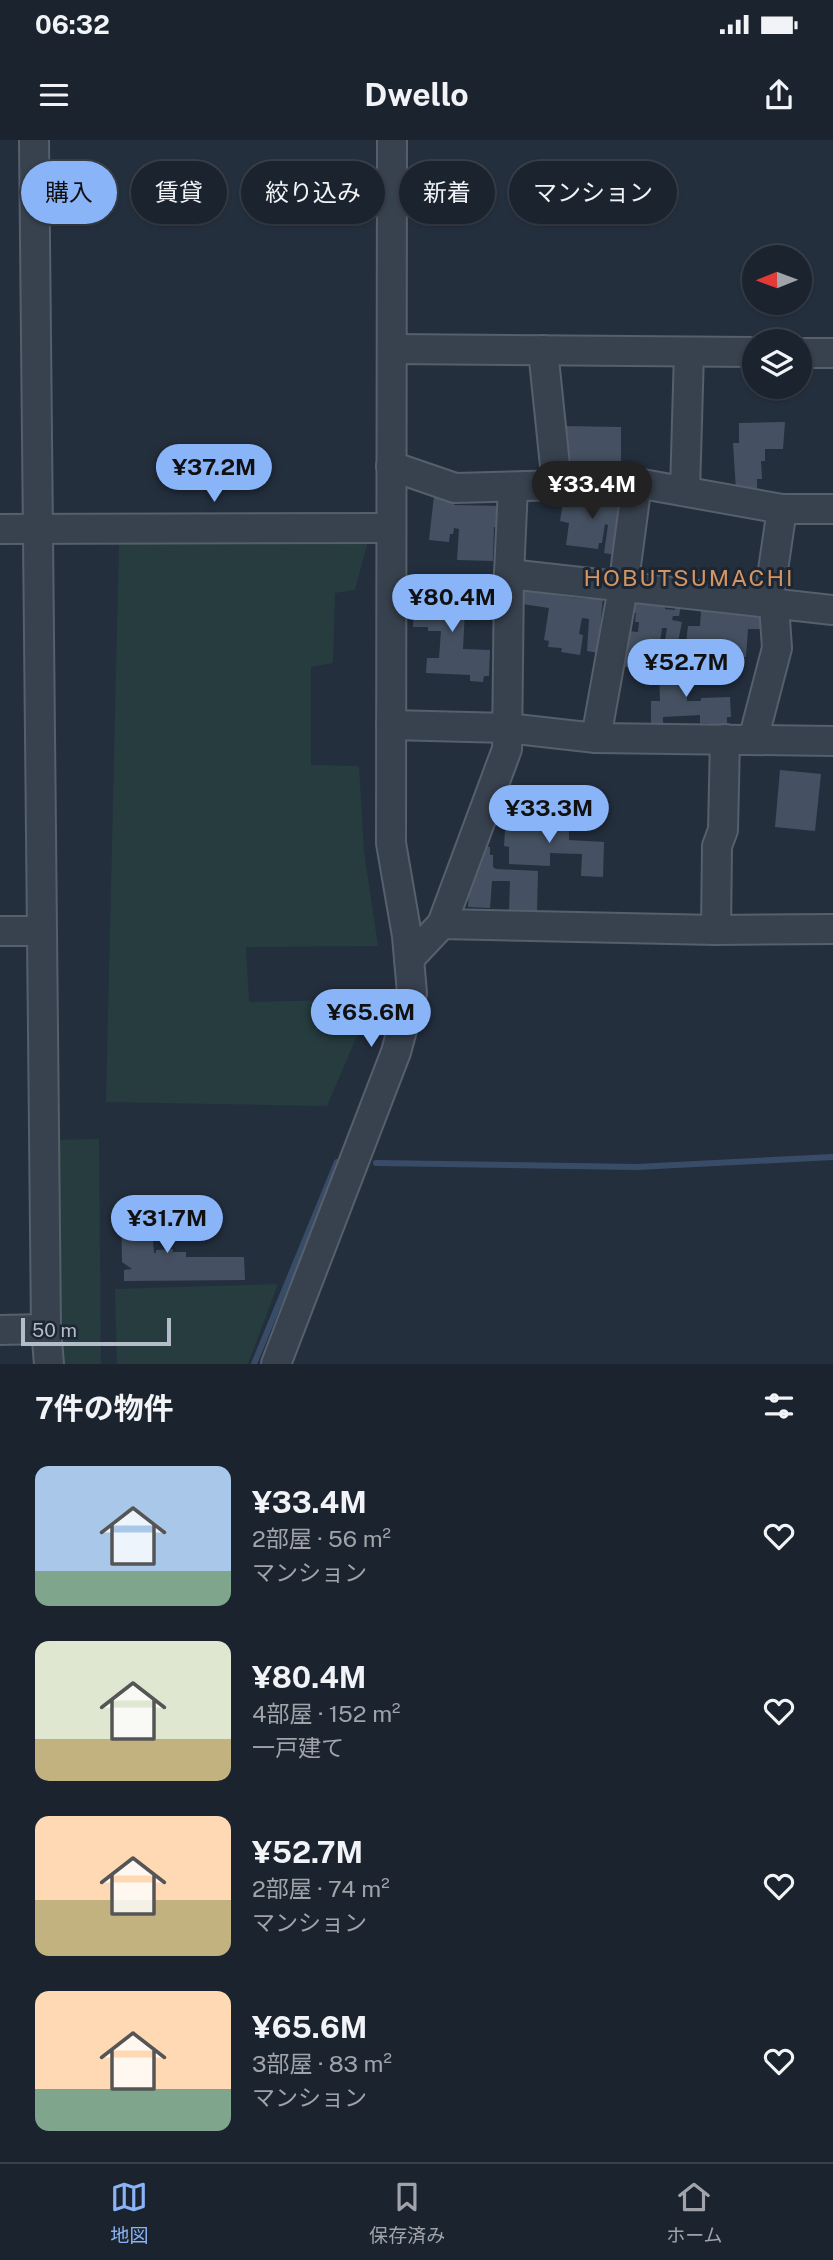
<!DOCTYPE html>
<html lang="ja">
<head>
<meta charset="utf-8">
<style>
	body { margin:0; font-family:"Public Sans","Noto Sans JP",sans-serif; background:#282f3a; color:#f1f3f6; height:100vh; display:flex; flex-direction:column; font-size:26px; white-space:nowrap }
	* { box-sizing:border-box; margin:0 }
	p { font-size:23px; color:#a0a4aa }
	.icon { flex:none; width:38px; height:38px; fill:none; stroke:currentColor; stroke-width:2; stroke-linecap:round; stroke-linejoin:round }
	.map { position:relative; height:1224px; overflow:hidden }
	.sheet { display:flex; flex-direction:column; background:#1b232e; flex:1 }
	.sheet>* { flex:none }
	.guide { position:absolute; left:21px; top:21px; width:791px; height:63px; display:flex; gap:14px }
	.needle { width:46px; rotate:269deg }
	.tools { position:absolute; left:742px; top:105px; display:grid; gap:14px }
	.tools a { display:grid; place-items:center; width:70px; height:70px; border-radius:50%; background:#1b232e; box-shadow:0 2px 5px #0004,0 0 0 2px #39404a; font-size:35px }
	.scale { position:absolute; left:21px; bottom:18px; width:150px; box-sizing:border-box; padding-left:7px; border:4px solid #b4bcc9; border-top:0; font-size:19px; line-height:24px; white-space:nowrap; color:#b4bcc9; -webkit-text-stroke:5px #1d2633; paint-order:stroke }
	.price { position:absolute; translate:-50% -60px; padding:0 16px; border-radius:24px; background:#8ab4f8; color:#111; font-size:23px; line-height:46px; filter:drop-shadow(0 2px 4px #0008) }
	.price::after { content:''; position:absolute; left:50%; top:42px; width:21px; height:16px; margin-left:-10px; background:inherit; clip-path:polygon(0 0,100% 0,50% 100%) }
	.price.active { background:#222; color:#fff }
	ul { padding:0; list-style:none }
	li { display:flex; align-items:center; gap:21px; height:175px; padding:0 35px }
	li span { display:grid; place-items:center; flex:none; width:196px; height:140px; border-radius:14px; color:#555 }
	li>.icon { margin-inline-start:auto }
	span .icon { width:84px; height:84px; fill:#fffc; stroke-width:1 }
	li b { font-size:30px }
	h2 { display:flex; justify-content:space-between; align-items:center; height:84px; padding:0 35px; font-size:30px }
	.pill { padding:0 24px; border-radius:32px; background:#1b232e; box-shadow:0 2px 5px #0004,0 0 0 2px #39404a; font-size:24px; line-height:63px }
	.pill.active { background:#8ab4f8; color:#111 }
	.status { display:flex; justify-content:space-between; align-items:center; height:49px; padding:0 35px; background:#1b232e; direction:ltr }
	.status svg { height:19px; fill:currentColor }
	header { display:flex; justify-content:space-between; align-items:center; height:91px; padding:0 35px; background:#1b232e; font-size:32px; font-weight:700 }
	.tabs { display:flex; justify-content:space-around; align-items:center; height:98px; border-top:2px solid #39404a; background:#1b232e; font-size:19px; color:#a0a4aa }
	.tabs a { display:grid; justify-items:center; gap:4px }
	.tabs .active { color:#8ab4f8 }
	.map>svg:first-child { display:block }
	.green { fill:#263c3f }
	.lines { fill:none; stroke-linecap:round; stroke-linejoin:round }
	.stream { stroke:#394c67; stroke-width:6 }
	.building { fill:#455162 }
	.minor-casing { stroke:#565f6c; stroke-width:32 }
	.minor { stroke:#38414e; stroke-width:28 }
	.labels { text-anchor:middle; stroke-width:6; stroke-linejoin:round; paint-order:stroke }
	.quarter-label { font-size:23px; letter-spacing:2px; fill:#d59563; stroke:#1d2633 }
</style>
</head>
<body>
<div class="status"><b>06:32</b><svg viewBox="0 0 49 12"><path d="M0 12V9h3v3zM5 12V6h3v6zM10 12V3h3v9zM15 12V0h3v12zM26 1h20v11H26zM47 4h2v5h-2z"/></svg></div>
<header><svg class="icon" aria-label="menu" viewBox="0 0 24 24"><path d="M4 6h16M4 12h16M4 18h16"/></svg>Dwello<svg class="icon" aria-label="share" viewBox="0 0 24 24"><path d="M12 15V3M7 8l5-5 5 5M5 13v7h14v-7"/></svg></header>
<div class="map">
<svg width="833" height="1224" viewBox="0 0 833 1224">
	<rect width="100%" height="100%" fill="#242f3e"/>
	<g class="green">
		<path d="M368,401L355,450L335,453L333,523L311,527V625L359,626L364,712L378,806L246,807L249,862L373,859L327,966L106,962L119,402Z"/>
		<path d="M99,999L101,1224H59L50,1000Z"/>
		<path d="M278,1144L248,1224H117L115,1149Z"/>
	</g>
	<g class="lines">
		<g class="stream">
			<path d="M376,1023L637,1027L833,1017"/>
			<path d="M254,1224L337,1022"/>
		</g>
	</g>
	<g class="building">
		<path d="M785,282L783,309H765V321H761L762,339H757V350H736L733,303H739V283Z"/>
		<path d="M561,286L621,287V324L595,321V329H565Z"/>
		<path d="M565,349L585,352L584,360L612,364L614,355L624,356L616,415L604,413L608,385L605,384L602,403H599L598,409L566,405L569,383L560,381Z"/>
		<path d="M434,356L455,357L454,365L501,366L500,388L494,387L493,421L457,420L459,389L454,388L453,394H450L449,402L429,400Z"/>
		<path d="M518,446L555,451V455L578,458L594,459L595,455L603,456L598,513L587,511L589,479L582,478L579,494L583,495L580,515L561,512L562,508L548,507L549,501L544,500L549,468L516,463Z"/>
		<path d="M444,451L479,453L478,472L465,471L463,509L490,510L489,536H484L483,542L470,541V535L426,533L427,518H439L441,491H428V487H413L414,458L443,457Z"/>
		<path d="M633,460L665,466V469L675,470L676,465H681L679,476H673L672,480L682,482L678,502L665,500L667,488H662L656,532L620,526L628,491L638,492L639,482H635L636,473L630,472Z"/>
		<path d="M726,466L761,469L760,489H748L746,517H739V521L722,520L723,500L703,499L702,514L685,513L688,486H700L701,471L725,472Z"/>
		<path d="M684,518L685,535H691V546H686L687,561H701V558L730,557L731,577H727V586H708V583L700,584V575L663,577V584H651V561H660L659,531L669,530V519Z"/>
		<path d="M780,630L821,634L815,691L775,687Z"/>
		<path d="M511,672L536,673L535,685L569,687V700L604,702L603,737L581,736L582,714L550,713V726L509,724V707L504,706L505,690H510Z"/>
		<path d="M483,706L490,707V715H493V727L496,729L538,731L537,772L521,771V774H512V771H509L510,741H492L490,768L468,767L470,729Z"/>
		<path d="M121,1060H146V1101H153L154,1113H156V1110L173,1109V1112H186V1117H244L245,1140L124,1141V1130L132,1129L122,1122Z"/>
	</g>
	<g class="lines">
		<defs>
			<g id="minor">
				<path d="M34,0L46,1189L49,1224"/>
				<path d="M392,209L754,212"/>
				<path d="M543,210L557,345"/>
				<path d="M800,213H833"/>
				<path d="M391,326L455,348L637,343L782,369H833"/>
				<path d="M685,351L689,212"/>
				<path d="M0,389L390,388"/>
				<path d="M509,434L833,470"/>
				<path d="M768,464L782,369"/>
				<path d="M391,585L507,588L596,598L833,601"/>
				<path d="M596,598L623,448L637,343"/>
				<path d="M753,600L777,508L774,465"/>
				<path d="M442,784L716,790L833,789"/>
				<path d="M716,790L717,706L723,690L725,599"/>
				<path d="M0,791H41"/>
				<path d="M409,819L442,784L507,609L509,434L513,347"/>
				<path d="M0,1190L46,1189"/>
				<path d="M276,1224L396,912L412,853L407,796L391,703L392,0"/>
			</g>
		</defs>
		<use href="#minor" class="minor-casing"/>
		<use href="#minor" class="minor"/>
	</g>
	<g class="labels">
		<g class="quarter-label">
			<text x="689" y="446">HOBUTSUMACHI</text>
		</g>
	</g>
</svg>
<div class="tools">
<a><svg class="needle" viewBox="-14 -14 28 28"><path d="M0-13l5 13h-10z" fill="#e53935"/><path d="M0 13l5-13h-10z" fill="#a0a4aa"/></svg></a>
<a><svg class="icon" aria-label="layers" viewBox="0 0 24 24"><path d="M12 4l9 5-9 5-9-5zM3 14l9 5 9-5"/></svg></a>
</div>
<div class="scale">50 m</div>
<b class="price" style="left:214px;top:364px">¥37.2M</b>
<b class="price active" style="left:592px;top:381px">¥33.4M</b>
<b class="price" style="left:452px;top:494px">¥80.4M</b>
<b class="price" style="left:686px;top:559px">¥52.7M</b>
<b class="price" style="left:549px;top:705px">¥33.3M</b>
<b class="price" style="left:371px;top:909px">¥65.6M</b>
<b class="price" style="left:167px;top:1115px">¥31.7M</b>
<div class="guide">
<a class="pill active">購入</a>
<a class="pill">賃貸</a>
<a class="pill">絞り込み</a>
<a class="pill">新着</a>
<a class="pill">マンション</a>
</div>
</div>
<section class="sheet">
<h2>7件の物件<svg class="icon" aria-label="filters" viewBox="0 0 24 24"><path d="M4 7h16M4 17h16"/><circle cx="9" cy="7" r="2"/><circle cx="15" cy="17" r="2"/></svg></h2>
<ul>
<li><span style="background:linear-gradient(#a9c7e8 75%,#7fa58c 0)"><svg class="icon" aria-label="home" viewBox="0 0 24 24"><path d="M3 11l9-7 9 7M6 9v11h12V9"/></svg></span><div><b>¥33.4M</b><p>2部屋 · 56 m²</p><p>マンション</p></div><svg class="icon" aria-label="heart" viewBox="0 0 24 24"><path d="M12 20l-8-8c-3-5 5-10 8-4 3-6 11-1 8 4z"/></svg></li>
<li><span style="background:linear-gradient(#dfe7d0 70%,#c2b280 0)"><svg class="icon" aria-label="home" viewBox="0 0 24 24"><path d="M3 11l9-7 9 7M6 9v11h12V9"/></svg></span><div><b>¥80.4M</b><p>4部屋 · 152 m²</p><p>一戸建て</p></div><svg class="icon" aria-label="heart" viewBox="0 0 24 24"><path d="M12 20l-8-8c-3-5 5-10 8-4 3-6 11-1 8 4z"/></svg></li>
<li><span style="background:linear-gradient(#ffd9b3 60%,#c2b280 0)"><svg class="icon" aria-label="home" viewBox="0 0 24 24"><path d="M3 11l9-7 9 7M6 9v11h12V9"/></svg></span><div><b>¥52.7M</b><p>2部屋 · 74 m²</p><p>マンション</p></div><svg class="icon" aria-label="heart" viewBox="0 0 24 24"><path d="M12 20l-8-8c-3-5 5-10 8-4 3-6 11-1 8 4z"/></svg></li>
<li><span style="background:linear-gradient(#ffd9b3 70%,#7fa58c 0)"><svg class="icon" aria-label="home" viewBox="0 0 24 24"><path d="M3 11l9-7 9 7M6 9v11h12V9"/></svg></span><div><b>¥65.6M</b><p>3部屋 · 83 m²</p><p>マンション</p></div><svg class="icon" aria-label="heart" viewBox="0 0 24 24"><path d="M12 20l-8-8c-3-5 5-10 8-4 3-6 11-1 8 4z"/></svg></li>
</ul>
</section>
<nav class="tabs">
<a class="active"><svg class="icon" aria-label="map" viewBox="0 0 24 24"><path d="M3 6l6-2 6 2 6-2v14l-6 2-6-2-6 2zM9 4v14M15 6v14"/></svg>地図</a>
<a><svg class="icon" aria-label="saved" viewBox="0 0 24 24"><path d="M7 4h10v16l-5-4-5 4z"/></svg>保存済み</a>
<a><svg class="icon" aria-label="home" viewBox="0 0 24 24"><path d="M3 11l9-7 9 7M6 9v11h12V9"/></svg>ホーム</a>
</nav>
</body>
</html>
